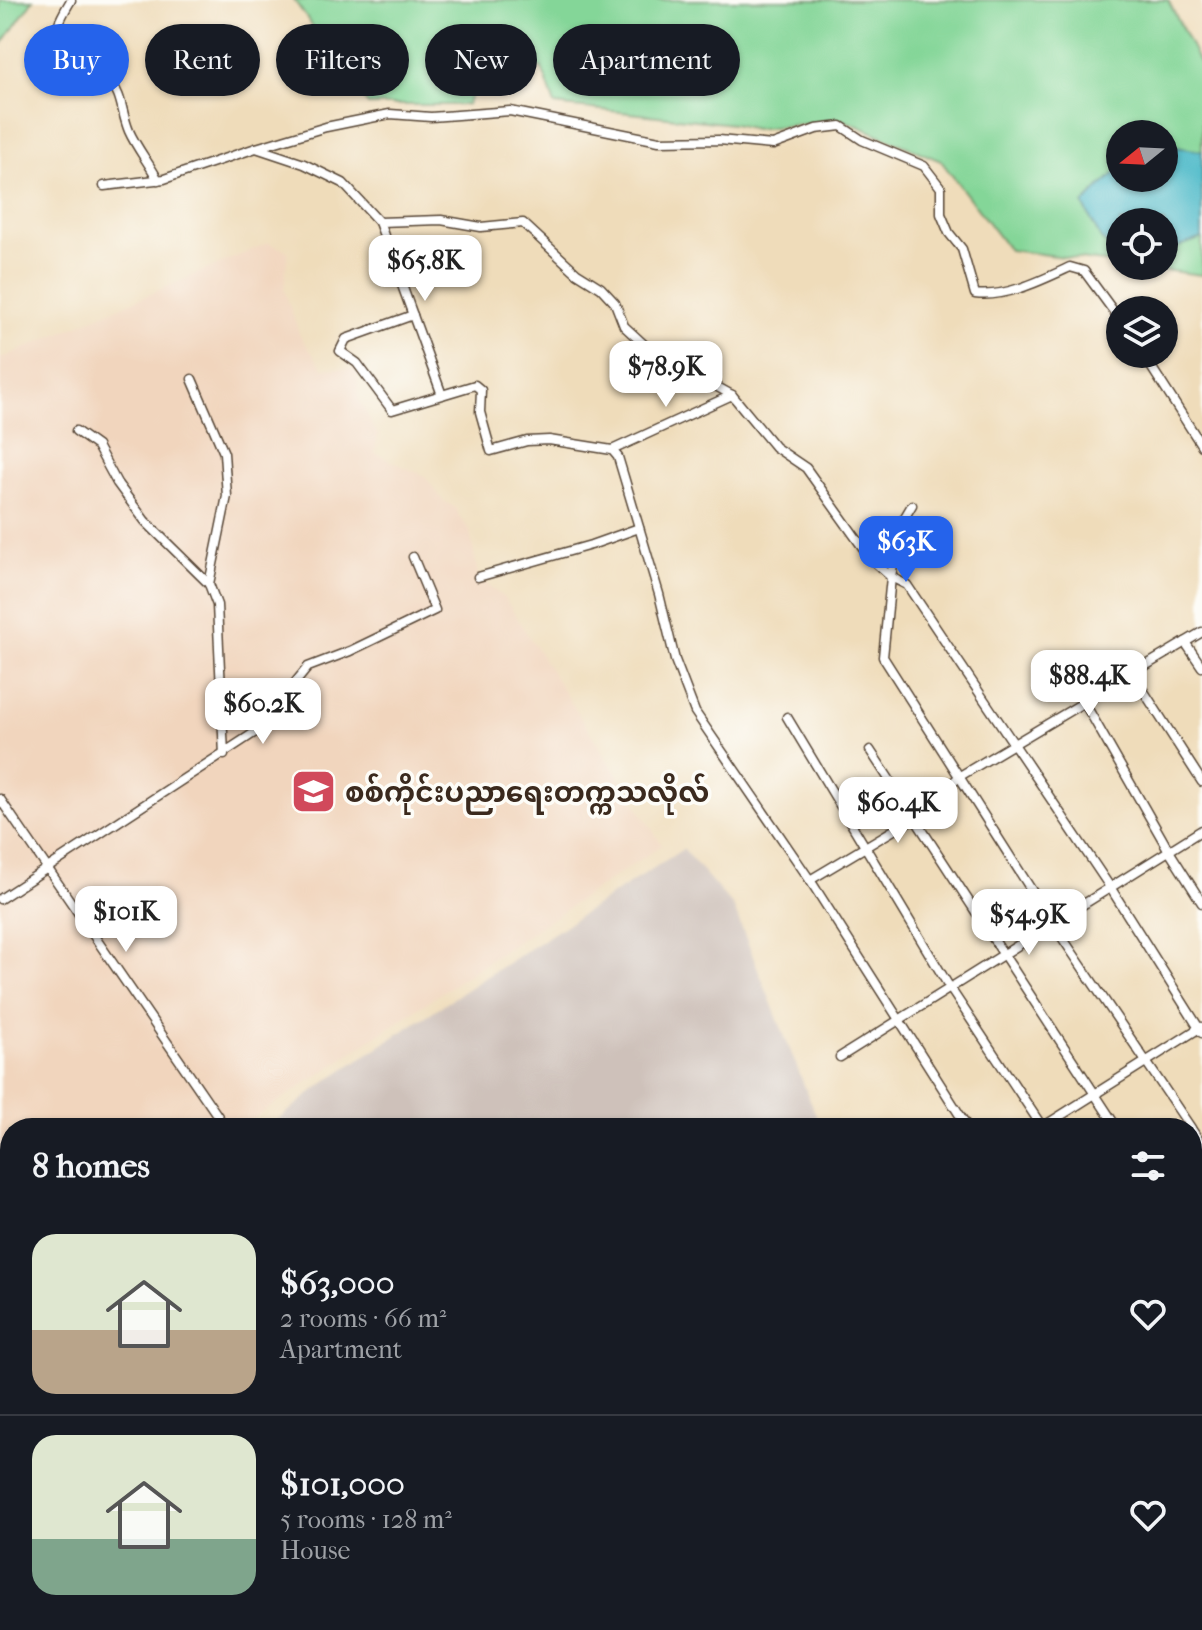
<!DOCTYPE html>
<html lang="en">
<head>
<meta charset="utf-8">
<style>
	body { margin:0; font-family:"IM FELL French Canon","Noto Sans Myanmar",serif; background:#20242c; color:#f1f3f6; height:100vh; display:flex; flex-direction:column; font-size:30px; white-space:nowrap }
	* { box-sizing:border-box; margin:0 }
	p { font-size:26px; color:#9ea1a6 }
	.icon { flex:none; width:44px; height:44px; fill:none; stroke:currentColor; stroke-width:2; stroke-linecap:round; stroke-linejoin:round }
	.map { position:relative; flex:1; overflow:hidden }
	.panel { position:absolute; left:0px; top:1118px; width:1202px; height:512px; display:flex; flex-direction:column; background:#171b24; border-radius:32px 32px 0 0; box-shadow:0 2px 6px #0004 }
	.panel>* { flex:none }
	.top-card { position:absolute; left:24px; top:24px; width:800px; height:72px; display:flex; gap:16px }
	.needle { width:52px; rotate:252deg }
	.tools { position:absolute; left:1106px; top:120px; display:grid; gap:16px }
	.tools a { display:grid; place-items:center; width:72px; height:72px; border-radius:50%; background:#171b24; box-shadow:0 2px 6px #0004; font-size:40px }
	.price { position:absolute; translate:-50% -68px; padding:0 18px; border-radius:16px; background:#fff; color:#222; font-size:26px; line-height:52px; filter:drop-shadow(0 2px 4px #0008) }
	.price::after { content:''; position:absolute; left:50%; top:48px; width:24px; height:18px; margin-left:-12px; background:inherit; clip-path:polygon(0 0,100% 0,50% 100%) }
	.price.selected { background:#2563eb; color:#fff }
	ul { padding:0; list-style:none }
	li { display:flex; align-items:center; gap:24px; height:200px; padding:0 32px }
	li+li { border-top:2px solid #363941 }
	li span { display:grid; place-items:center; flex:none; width:224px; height:160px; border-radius:24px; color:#555 }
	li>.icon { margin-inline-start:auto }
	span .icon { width:96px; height:96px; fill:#fffc; stroke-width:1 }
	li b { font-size:34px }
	h2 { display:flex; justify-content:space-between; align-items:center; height:96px; padding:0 32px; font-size:34px }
	.chip { padding:0 28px; border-radius:36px; background:#171b24; box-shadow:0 2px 6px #0004; font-size:28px; line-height:72px }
	.chip.selected { background:#2563eb; color:#fff }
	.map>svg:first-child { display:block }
	.built { fill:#f1d5bd }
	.industrial { fill:#cec1ba }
	.green { fill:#84d698; stroke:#60805b; stroke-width:2; fill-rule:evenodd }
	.water { fill:#4ebac9; stroke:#447274; stroke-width:2 }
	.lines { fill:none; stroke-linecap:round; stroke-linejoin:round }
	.minor-casing { stroke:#564535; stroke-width:11 }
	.minor { stroke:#fff; stroke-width:8 }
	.labels { text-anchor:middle; stroke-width:7; stroke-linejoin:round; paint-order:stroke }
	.poi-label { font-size:28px; font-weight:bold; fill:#3b2a1e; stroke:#fdfcf7; text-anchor:start }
</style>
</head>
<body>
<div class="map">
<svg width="1202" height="1630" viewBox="0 0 1202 1630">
	<rect width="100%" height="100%" fill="#fdfcf7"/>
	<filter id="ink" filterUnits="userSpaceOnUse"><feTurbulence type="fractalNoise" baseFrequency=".0125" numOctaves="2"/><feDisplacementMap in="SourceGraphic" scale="16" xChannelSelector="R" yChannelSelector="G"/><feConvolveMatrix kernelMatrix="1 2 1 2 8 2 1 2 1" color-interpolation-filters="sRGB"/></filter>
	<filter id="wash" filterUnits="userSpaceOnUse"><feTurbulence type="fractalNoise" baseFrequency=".006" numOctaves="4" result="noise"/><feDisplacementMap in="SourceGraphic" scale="32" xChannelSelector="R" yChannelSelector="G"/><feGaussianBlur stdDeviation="1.8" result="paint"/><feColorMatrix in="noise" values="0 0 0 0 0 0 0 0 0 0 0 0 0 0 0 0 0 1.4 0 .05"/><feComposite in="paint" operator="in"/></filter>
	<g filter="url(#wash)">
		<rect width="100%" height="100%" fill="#efdcba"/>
		<g class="built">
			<path d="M268,243L288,251L284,290L300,336L323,368L357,369L359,400L378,435L374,453L425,476L443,501L456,508L459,516L470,530L478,577L505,599L662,845L239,1128H10V1280L0,1286V359Z"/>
			<path d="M322,1620H543L550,1630H329Z"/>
		</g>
		<g class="industrial">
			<path d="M683,849L733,906L821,1128H268L329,1079Z"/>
			<path d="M10,1339V1620H304L310,1630H0V1345Z"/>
		</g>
		<g class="green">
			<path d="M0,0H33L0,47Z"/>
			<path d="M294,0H1168L1202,68V275L1132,266H1164V222H1120V264L1009,250L941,161L844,120L755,129L733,124L555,105L542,68L489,59L467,105H368ZM1120,134H1164V178H1120Z"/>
		</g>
		<path class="water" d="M1170,146L1202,151V238L1164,252V222H1120V256L1101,239L1083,204L1120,168V178H1164V149Z"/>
	</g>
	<g filter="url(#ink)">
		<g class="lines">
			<defs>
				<g id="minor">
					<path d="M71,0C63,14 52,30 58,47C65,69 96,65 109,79C123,96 121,112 129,131C136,147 149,163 158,180"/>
					<path d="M256,148L326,127L390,114L431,117L510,111L659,141L719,140L773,145L816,129L841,126L862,140L924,166L941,188V214L949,233L962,249L975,294C1006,298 1042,280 1070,267L1084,271L1120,320"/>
					<path d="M104,186L164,179L256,148L304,164L343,183L379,222L441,220L481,227L523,223L577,273L601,288L615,303L624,326L650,350L732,395L775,447L806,468L871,559L891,577L907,585L1110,887L1202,1033"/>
					<path d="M379,222L442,395"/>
					<path d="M413,315L346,339L340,351L357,363L392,410L475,385L481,390L480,412L491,451L527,441L549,440L612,450L618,457L659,594L675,660L695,712L810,880L968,1128"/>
					<path d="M1143,354L1202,446"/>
					<path d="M192,379L224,453L227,496L209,584"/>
					<path d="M76,431L97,446L117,483L145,521L209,584L217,605L224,755"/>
					<path d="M612,450L732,395"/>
					<path d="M912,505L899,527L891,577L883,657L1053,924L1191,1128"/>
					<path d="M478,577L591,545L639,528"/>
					<path d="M1185,642L1202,667"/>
					<path d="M1132,673L1202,782"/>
					<path d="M1084,702L1169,851L1202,903"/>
					<path d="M787,717L950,988L1043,1128"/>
					<path d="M870,750L1117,1128"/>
					<path d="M0,799L226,1128"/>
					<path d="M810,880L914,818L960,776L1202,632"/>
					<path d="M0,899L254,733L308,667L350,651L435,610L413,557"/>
					<path d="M840,1057L1202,830"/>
					<path d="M1041,1128L1201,1027"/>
					<path d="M1192,1130L1202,1145"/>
					<path d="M1192,1228L1202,1221"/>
					<path d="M1192,1244L1202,1260"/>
					<path d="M1192,1357L1202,1372"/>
					<path d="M1192,1424L1202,1418"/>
					<path d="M0,1434L10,1449"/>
					<path d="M1192,1472L1202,1488"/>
					<path d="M1192,1618L1202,1611"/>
					<path d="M125,1620L132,1630"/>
					<path d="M555,1620L562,1630"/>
					<path d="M642,1620L652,1630"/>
					<path d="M722,1620L731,1630"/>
					<path d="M1122,1620L1129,1630"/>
					<path d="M583,1630L599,1620"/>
					<path d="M1174,1630L1189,1620"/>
				</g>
			</defs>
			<use href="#minor" class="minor-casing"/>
			<use href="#minor" class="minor"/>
		</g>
	</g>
	<defs>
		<symbol id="university-square" viewBox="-11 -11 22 22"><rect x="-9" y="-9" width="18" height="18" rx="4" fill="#d1495b" stroke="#fdfcf7"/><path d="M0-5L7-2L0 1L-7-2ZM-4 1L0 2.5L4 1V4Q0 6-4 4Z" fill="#fff"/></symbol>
	</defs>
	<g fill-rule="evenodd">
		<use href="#university-square" x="288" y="766" width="51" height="51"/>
	</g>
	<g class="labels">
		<g class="poi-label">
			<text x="345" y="802">စစ်ကိုင်းပညာရေးတက္ကသလိုလ်</text>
		</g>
	</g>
</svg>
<div class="tools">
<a><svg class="needle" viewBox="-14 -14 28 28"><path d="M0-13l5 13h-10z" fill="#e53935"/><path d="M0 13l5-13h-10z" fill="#9ea1a6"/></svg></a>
<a><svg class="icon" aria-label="locate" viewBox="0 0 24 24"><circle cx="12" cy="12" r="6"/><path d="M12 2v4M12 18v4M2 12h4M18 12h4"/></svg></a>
<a><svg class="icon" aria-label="layers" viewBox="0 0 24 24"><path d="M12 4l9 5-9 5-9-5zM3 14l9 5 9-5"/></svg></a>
</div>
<b class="price" style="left:425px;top:303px">$65.8K</b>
<b class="price" style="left:666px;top:409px">$78.9K</b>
<b class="price selected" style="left:906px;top:584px">$63K</b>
<b class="price" style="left:1089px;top:718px">$88.4K</b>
<b class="price" style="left:263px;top:746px">$60.2K</b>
<b class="price" style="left:898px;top:845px">$60.4K</b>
<b class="price" style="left:126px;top:954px">$101K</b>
<b class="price" style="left:1029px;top:957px">$54.9K</b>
<div class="top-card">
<a class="chip selected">Buy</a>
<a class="chip">Rent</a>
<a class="chip">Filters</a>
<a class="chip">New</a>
<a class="chip">Apartment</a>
</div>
<section class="panel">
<h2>8 homes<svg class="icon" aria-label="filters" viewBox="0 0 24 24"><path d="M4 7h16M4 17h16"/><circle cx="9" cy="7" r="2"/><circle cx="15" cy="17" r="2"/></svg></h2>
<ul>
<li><span style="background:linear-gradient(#dfe7d0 60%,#b9a48a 0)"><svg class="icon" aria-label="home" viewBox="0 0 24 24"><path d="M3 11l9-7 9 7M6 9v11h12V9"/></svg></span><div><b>$63,000</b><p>2 rooms · 66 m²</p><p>Apartment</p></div><svg class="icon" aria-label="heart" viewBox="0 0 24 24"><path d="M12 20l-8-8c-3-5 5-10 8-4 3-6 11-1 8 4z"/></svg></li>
<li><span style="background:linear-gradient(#dfe7d0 65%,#7fa58c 0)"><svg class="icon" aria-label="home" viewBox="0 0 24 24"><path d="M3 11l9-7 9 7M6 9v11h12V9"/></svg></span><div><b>$101,000</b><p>5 rooms · 128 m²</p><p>House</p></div><svg class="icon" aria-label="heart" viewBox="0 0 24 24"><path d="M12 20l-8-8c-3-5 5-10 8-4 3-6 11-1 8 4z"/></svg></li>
</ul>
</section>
</div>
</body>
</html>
